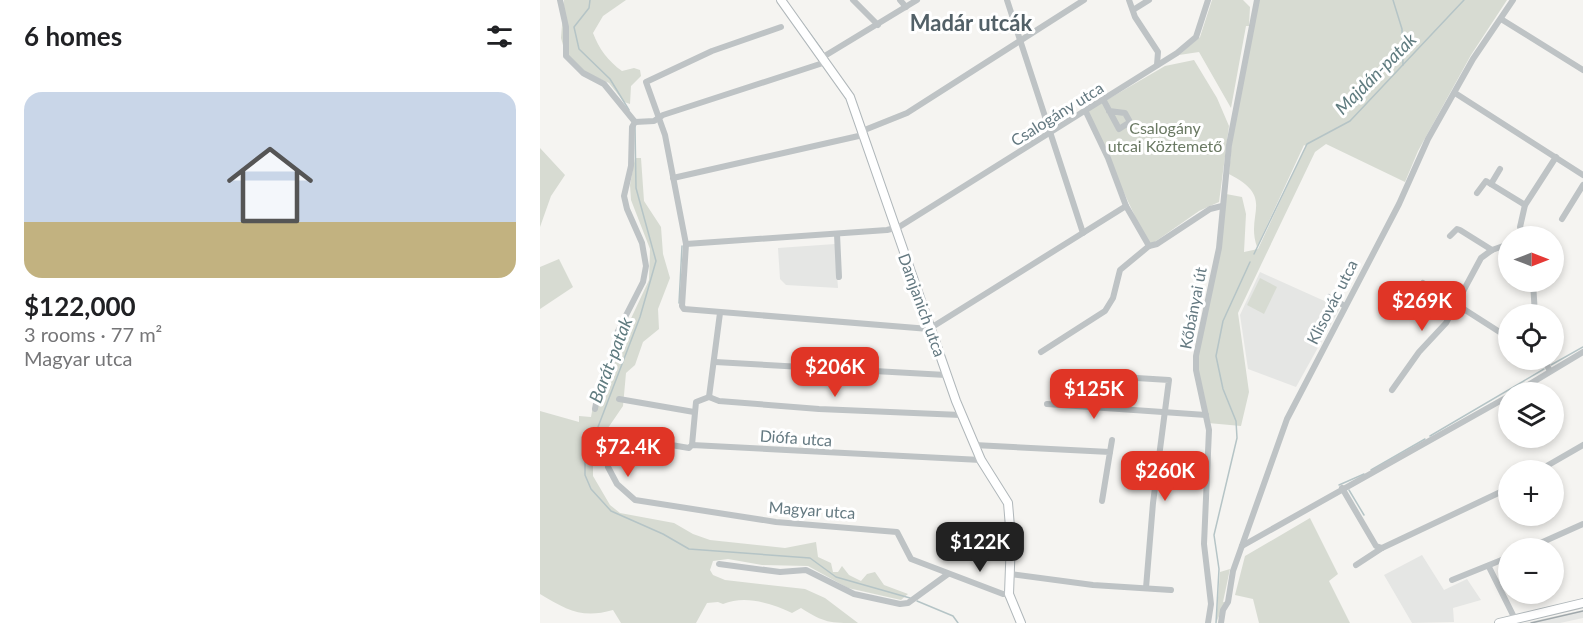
<!DOCTYPE html>
<html lang="en">
<head>
<meta charset="utf-8">
<style>
	body { margin:0; font-family:Lato,sans-serif; background:#f6f6f6; color:#202124; height:100vh; display:flex; flex-direction:column; font-size:22px; white-space:nowrap }
	* { box-sizing:border-box; margin:0 }
	p { font-size:20px; color:#757577 }
	.icon { flex:none; width:33px; height:33px; fill:none; stroke:currentColor; stroke-width:2; stroke-linecap:round; stroke-linejoin:round }
	.map { position:relative; flex:1; overflow:hidden }
	.drawer { display:flex; flex-direction:column; background:#fff; width:540px }
	.drawer>* { flex:none }
	.needle { width:39px; rotate:90deg }
	.controls { position:absolute; left:958px; top:226px; display:grid; gap:12px }
	.controls a { display:grid; place-items:center; width:66px; height:66px; border-radius:50%; background:#fff; box-shadow:0 3px 9px #0003; font-size:30px }
	.price { position:absolute; translate:-50% -51px; padding:0 14px; border-radius:12px; background:#e03526; color:#fff; font-size:20px; line-height:39px; filter:drop-shadow(0 2px 3px #0008) }
	.price::after { content:''; position:absolute; left:50%; top:36px; width:18px; height:14px; margin-left:-9px; background:inherit; clip-path:polygon(0 0,100% 0,50% 100%) }
	.price.selected { background:#222; color:#fff }
	ul { padding:0; list-style:none }
	li { display:grid; align-content:center; gap:12px; height:318px; padding:0 24px }
	li+li { border-top:2px solid #e0e0e0 }
	li span { display:grid; place-items:center; height:186px; border-radius:18px; color:#555 }
	li>.icon { margin-inline-start:auto }
	span .icon { width:108px; height:108px; fill:#fffc; stroke-width:1 }
	li b { font-size:26px }
	h2 { display:flex; justify-content:space-between; align-items:center; height:72px; padding:0 24px; font-size:26px }
	main { display:flex; flex:1; min-height:0 }
	.map>svg:first-child { display:block }
	.built { fill:#e5e6e4 }
	.green { fill:#d7dbd2 }
	.lines { fill:none; stroke-linecap:round; stroke-linejoin:round }
	.stream { stroke:#b5c4c6; stroke-width:1.5 }
	.secondary-casing { stroke:#b0b7ba; stroke-width:10 }
	.minor { stroke:#bec3c5; stroke-width:6 }
	.secondary { stroke:#fff; stroke-width:8 }
	.tram { stroke:#9fa7aa; stroke-width:1.5 }
	.labels { text-anchor:middle; stroke-width:6; stroke-linejoin:round; paint-order:stroke }
	.street-label { font-size:16px; fill:#647981; stroke:#fff }
	.park-label { font-size:16px; fill:#6a7963; stroke:#fff }
	.water-label { font-size:18px; font-style:italic; fill:#5f7b7f; stroke:#fff }
	.district-label { font-size:22px; font-weight:bold; fill:#526067; stroke:#fff }
</style>
</head>
<body>
<main>
<section class="drawer">
<h2>6 homes<svg class="icon" aria-label="filters" viewBox="0 0 24 24"><path d="M4 7h16M4 17h16"/><circle cx="9" cy="7" r="2"/><circle cx="15" cy="17" r="2"/></svg></h2>
<ul>
<li><span style="background:linear-gradient(#c9d6e8 70%,#c2b280 0)"><svg class="icon" aria-label="home" viewBox="0 0 24 24"><path d="M3 11l9-7 9 7M6 9v11h12V9"/></svg></span><div><b>$122,000</b><p>3 rooms · 77 m²</p><p>Magyar utca</p></div></li>
</ul>
</section>
<div class="map">
<svg width="1043" height="623" viewBox="0 0 1043 623">
	<rect width="100%" height="100%" fill="#f5f4f1"/>
	<g class="built">
		<path d="M295,244L298,288L246,285L240,279L238,248Z"/>
		<path d="M720,272L800,308L756,387L708,369L700,315Z"/>
		<path d="M882,555L904,590L927,579L941,600L913,608L914,622L872,623L844,575Z"/>
		<path d="M1043,610V618L1020,623H984Z"/>
	</g>
	<g class="green">
		<path d="M24,0H86L63,16L53,33C59,49 68,61 82,71L94,68L100,70L101,76L91,86L90,104L84,102L69,83L47,73L26,56L21,38Z"/>
		<path d="M672,0H703L710,7L709,26H706L691,108L659,52L639,55L660,37Z"/>
		<path d="M719,0H967L931,55L878,151L865,182L786,144L775,152L698,313L709,392L701,426L668,423L656,370L686,194L702,197L706,214L704,252L718,249L766,146L764,145L717,247C705,213 736,198 689,174L692,140Z"/>
		<path d="M654,60L677,98L689,126L679,202L659,211L609,246L546,112L625,66Z"/>
		<path d="M0,148L25,175L11,196L0,227Z"/>
		<path d="M95,158H101L104,201L121,227L123,254L130,278L118,309L119,329L103,342L95,365L86,373L83,406L53,450V476L70,505L80,513L134,523L153,534L170,540L245,548L276,542L278,557L291,563L293,572H298L302,566L309,575L321,581L327,574L335,572L344,585L368,594L361,600L308,588L268,566L222,565L188,559L173,561L170,570L173,575L185,580L265,589L285,598L318,623C289,623 285,623 261,608L252,613C231,603 205,595 183,604L178,602L167,603L156,623H81L73,610C42,619 27,610 0,594V411L39,422V416L51,417L58,379L80,356L87,327L109,280L110,249L91,200L90,185Z"/>
		<path d="M19,259L33,287L0,309V267Z"/>
		<path d="M720,278L737,287L724,314L707,305Z"/>
		<path d="M770,518L798,574L789,581L810,623H719L713,599L695,595L705,556Z"/>
		<path d="M690,569L683,602H685L676,623L680,572Z"/>
	</g>
	<g class="lines">
		<g class="stream">
			<path d="M50,0L49,8L34,27L39,49L70,79L89,110"/>
			<path d="M853,0L862,29L863,65"/>
			<path d="M260,20L282,50"/>
			<path d="M95,126L96,188L116,261L100,317L45,461V475L51,489L71,511L123,534L149,549L270,558L296,577L370,598"/>
			<path d="M714,254L767,144L810,121L924,0"/>
			<path d="M139,303L142,246"/>
			<path d="M1011,365L1043,347"/>
			<path d="M890,436L1004,369"/>
			<path d="M831,470L885,439"/>
			<path d="M799,485L824,474"/>
			<path d="M809,490L824,515"/>
			<path d="M377,601L413,616L418,623"/>
			<path d="M676,623L679,569L674,535L697,438L696,421L683,389L676,356L683,321L710,262"/>
		</g>
		<defs>
			<g id="secondary">
				<path d="M241,0L310,97L416,401L441,460L468,503L471,539L469,594L481,623"/>
				<path d="M959,623L1043,603"/>
			</g>
		</defs>
		<use href="#secondary" class="secondary-casing"/>
		<g class="minor">
			<path d="M20,0L26,27V56L43,73L64,84L95,122"/>
			<path d="M313,0L338,25"/>
			<path d="M360,0L366,7"/>
			<path d="M467,0L543,233"/>
			<path d="M589,0L595,17L618,52L617,65"/>
			<path d="M593,10L609,0"/>
			<path d="M961,19L1043,70"/>
			<path d="M241,27L172,51L106,82L125,135L146,244L142,306L144,309L389,329L586,206"/>
			<path d="M283,57L377,0"/>
			<path d="M915,93L1043,175"/>
			<path d="M564,101L579,129L590,122L585,113L569,111"/>
			<path d="M546,112L568,158L586,206L609,246L617,244L670,209L682,206"/>
			<path d="M95,122L114,121L123,115L286,62"/>
			<path d="M322,131L367,113L544,0"/>
			<path d="M133,178L323,135"/>
			<path d="M951,184L960,169"/>
			<path d="M937,193L946,181L985,205"/>
			<path d="M1022,219L1043,185"/>
			<path d="M297,234L299,277"/>
			<path d="M910,236L917,229L920,230L952,250"/>
			<path d="M986,237L980,227L985,205L1016,157"/>
			<path d="M146,244L347,230L359,227L637,53L656,37L668,0"/>
			<path d="M993,282L995,315"/>
			<path d="M789,297L805,306"/>
			<path d="M873,297L883,283L969,338"/>
			<path d="M501,352L565,311L573,298L580,270L609,246"/>
			<path d="M1004,360L1010,371"/>
			<path d="M175,362L406,375"/>
			<path d="M564,376L629,380L613,503L606,588"/>
			<path d="M852,390L879,352L906,323L941,258L952,250L969,244"/>
			<path d="M975,393L1043,352"/>
			<path d="M169,397L180,313"/>
			<path d="M79,399L154,412"/>
			<path d="M507,404L666,415"/>
			<path d="M55,409L59,387L75,353L77,333L103,282L106,266L102,243L87,209L84,196L91,166L92,127L95,122"/>
			<path d="M72,435L149,448L152,445L441,460"/>
			<path d="M152,445L156,402L169,397L179,401L279,409L421,415"/>
			<path d="M434,445L570,452L562,501"/>
			<path d="M570,452L572,440"/>
			<path d="M68,467L77,484L95,500L236,522L357,532L371,559L463,594H469"/>
			<path d="M998,471L1043,445"/>
			<path d="M802,488L836,546L842,548"/>
			<path d="M702,546L969,396"/>
			<path d="M987,549L1043,524"/>
			<path d="M179,564L240,572L266,570L314,594L360,604L368,603L408,574"/>
			<path d="M816,565L842,548L969,488"/>
			<path d="M949,567L975,619"/>
			<path d="M470,574L553,585L631,590"/>
			<path d="M912,580L969,557"/>
			<path d="M668,623L671,604L664,544L669,430L656,370V356L679,248L689,145L717,0"/>
			<path d="M681,623L683,610L688,602L693,571L747,419L859,204L888,139L933,59L973,0"/>
		</g>
		<use href="#secondary" class="secondary"/>
		<path class="tram" d="M991,623L1043,611"/>
	</g>
	<g class="labels">
		<g class="street-label">
			<text transform="translate(517 114) rotate(-32)" y="6">Csalogány utca</text>
			<text transform="translate(792 302) rotate(-63)" y="6">Klisovác utca</text>
			<text transform="translate(382 305) rotate(70)" y="6">Damjanich utca</text>
			<text transform="translate(653 308) rotate(-79)" y="6">Kőbányai út</text>
			<text transform="translate(256 438) rotate(4)" y="6">Diófa utca</text>
			<text transform="translate(272 510) rotate(4)" y="6">Magyar utca</text>
		</g>
		<g class="park-label">
			<text x="625" y="134">Csalogány<tspan x="625" dy="18">utcai Köztemető</tspan></text>
		</g>
		<g class="water-label">
			<text transform="translate(836 74) rotate(-45)" y="6">Majdán-patak</text>
			<text transform="translate(71 360) rotate(-69)" y="6">Barát-patak</text>
		</g>
		<g class="district-label">
			<text x="431" y="31">Madár utcák</text>
		</g>
	</g>
</svg>
<div class="controls">
<a><svg class="needle" viewBox="-14 -14 28 28"><path d="M0-13l5 13h-10z" fill="#e53935"/><path d="M0 13l5-13h-10z" fill="#757577"/></svg></a>
<a><svg class="icon" aria-label="locate" viewBox="0 0 24 24"><circle cx="12" cy="12" r="6"/><path d="M12 2v4M12 18v4M2 12h4M18 12h4"/></svg></a>
<a><svg class="icon" aria-label="layers" viewBox="0 0 24 24"><path d="M12 4l9 5-9 5-9-5zM3 14l9 5 9-5"/></svg></a>
<a>+</a>
<a>−</a>
</div>
<b class="price" style="left:882px;top:332px">$269K</b>
<b class="price" style="left:295px;top:398px">$206K</b>
<b class="price" style="left:554px;top:420px">$125K</b>
<b class="price" style="left:88px;top:478px">$72.4K</b>
<b class="price" style="left:625px;top:502px">$260K</b>
<b class="price selected" style="left:440px;top:573px">$122K</b>
</div>
</main>
</body>
</html>
